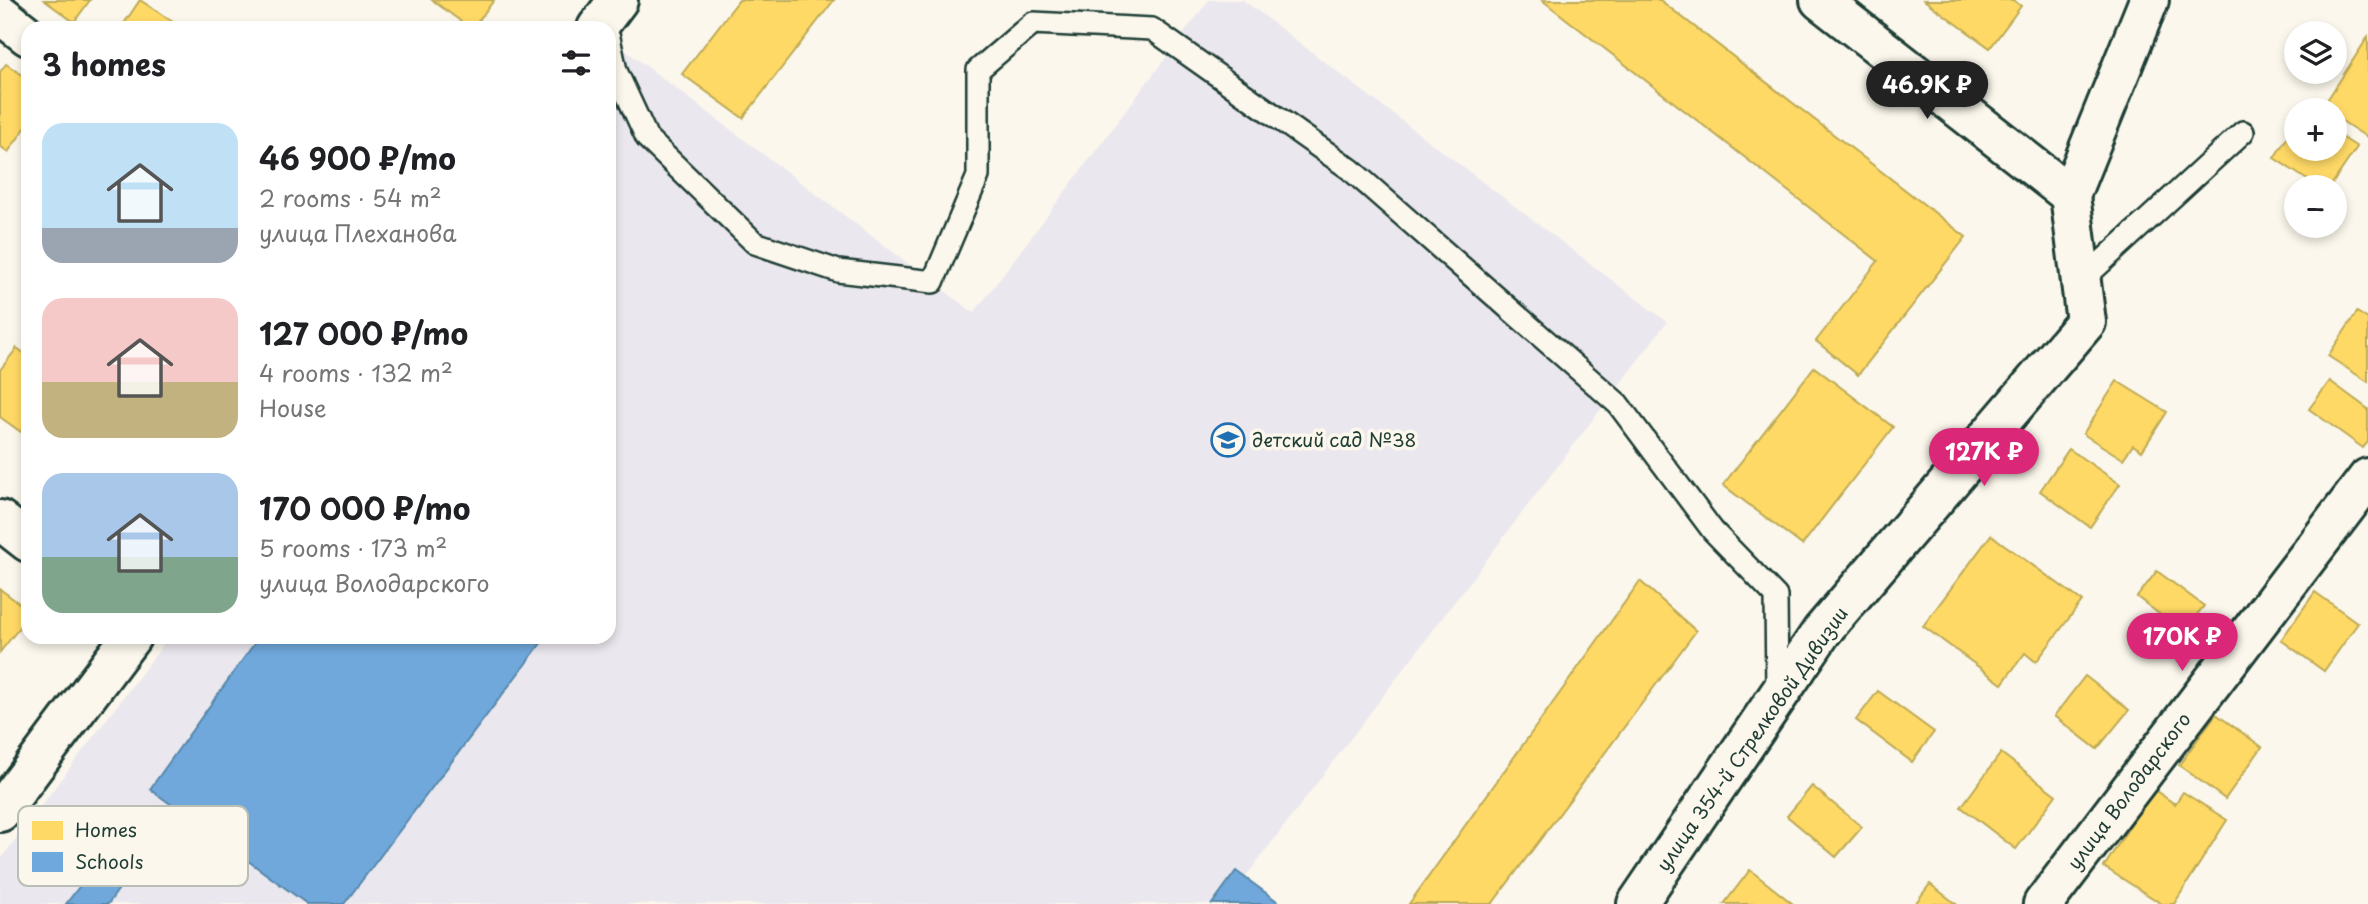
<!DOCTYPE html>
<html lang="en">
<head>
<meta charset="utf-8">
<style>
	body { margin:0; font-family:"Playpen Sans",sans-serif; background:#f6f6f6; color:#202124; height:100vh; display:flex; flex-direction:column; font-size:26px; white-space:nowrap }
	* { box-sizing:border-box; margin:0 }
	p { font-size:23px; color:#757577 }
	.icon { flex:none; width:38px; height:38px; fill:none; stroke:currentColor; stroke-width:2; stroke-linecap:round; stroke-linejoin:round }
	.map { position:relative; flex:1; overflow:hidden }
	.details { position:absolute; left:21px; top:21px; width:595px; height:623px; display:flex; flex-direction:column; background:#fff; border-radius:21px; box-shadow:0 4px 10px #0003 }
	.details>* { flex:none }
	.buttons { position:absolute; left:2284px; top:21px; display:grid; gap:14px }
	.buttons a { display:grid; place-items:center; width:63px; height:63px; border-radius:50%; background:#fff; box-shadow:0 4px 10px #0003; font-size:35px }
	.price { position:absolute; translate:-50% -60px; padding:0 16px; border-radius:24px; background:#db2777; color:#fff; font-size:23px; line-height:46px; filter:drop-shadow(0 2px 4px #0008) }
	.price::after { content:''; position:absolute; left:50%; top:42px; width:21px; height:16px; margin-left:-10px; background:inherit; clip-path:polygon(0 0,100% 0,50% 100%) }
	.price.current { background:#222; color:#fff }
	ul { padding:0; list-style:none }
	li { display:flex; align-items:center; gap:21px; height:175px; padding:0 21px }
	li span { display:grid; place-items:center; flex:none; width:196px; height:140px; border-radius:21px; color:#555 }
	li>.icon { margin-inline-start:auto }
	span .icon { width:84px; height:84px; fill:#fffc; stroke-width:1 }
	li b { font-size:30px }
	h2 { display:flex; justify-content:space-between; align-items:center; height:84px; padding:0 21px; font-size:30px }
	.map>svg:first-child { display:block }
	.built { fill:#ebe7ee }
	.homes { fill:#ffd966; stroke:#bcaa57; stroke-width:2 }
	.schools { fill:#6fa8dc; stroke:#5788aa; stroke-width:2 }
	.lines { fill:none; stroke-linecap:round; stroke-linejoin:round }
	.service-casing { stroke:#1f3d34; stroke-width:26 }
	.minor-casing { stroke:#1f3d34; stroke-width:44 }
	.service { stroke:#fbf7ec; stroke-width:21 }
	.minor { stroke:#fbf7ec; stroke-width:38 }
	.labels { text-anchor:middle; stroke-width:7; stroke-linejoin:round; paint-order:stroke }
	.poi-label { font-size:19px; fill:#1f3d34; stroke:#fbf7ec; text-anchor:start }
	.street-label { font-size:19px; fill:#1f3d34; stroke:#fbf7ec }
	.key { fill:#fbf7ec; stroke:#b9bfb5; stroke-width:2 }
	.key-label { font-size:19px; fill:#1f3d34 }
</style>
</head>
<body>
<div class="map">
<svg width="2368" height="904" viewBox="0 0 2368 904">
	<rect width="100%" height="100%" fill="#fbf7ec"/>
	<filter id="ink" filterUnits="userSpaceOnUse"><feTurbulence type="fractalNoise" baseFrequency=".0143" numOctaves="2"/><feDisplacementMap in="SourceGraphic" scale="14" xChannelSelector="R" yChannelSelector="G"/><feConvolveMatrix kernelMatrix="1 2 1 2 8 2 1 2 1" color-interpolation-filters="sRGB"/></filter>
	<g filter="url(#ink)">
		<path class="built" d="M1209,0H1243L1667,322L1225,904H0V860L169,637H609V55L617,44L974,313Z"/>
		<g class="homes">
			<path d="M44,0H90L74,22Z"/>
			<path d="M140,0L182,28H121Z"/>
			<path d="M432,0H494L473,28H470Z"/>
			<path d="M739,0H834L743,118L682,74Z"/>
			<path d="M1542,0H1660L1966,237L1858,375L1816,341L1878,261Z"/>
			<path d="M1924,0H2013L2021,6L1990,48Z"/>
			<path d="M2368,37V138L2334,116V110H2326L2322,108Z"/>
			<path d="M6,64L28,79V124L8,152L0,146V72Z"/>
			<path d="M2296,124V149H2334V132L2357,147L2330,187H2318L2274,158Z"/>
			<path d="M2357,312L2368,319V382L2328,356Z"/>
			<path d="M17,348L28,356V422L21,432L0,417V370Z"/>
			<path d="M1814,367L1893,427L1802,545L1723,485Z"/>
			<path d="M2117,381L2167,412L2142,451L2133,445L2123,459L2083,434Z"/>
			<path d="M2330,381L2368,409V442L2363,448L2309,409Z"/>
			<path d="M2069,449L2120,484L2090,527L2040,491Z"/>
			<path d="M1991,535L2082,601L2036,662L2025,653L2002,684L1923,626Z"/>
			<path d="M2157,571L2204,606L2183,632L2137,597Z"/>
			<path d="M1640,581L1696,631L1492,904H1409Z"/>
			<path d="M0,589L28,610V617L0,652Z"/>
			<path d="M2315,592L2358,623L2324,671L2281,640Z"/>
			<path d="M2085,676L2129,710L2097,749L2054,716Z"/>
			<path d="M1878,691L1934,732L1912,762L1856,720Z"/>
			<path d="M2216,714L2262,747L2225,799L2179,765Z"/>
			<path d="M2001,753L2056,795L2016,849L1961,807Z"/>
			<path d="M1812,786L1862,827L1836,857L1787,816Z"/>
			<path d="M2153,789L2175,804L2183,792L2227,820L2174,904H2162L2104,867Z"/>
			<path d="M1750,870L1793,904H1724Z"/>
			<path d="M1930,884L1956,904H1915Z"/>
		</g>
		<g class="schools">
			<path d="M259,637H535L542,642L344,904H307L150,789Z"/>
			<path d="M107,850L134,868L108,904H66Z"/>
			<path d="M1236,871L1281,904H1212Z"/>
		</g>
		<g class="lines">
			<defs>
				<g id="service">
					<path d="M609,38L616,71L647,138L755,243L838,271L933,282L978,176V70L1033,23L1152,29L1350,169L1618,404L1713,531L1776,596L1777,692"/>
					<path d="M2081,281L2243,132"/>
				</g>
				<g id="minor">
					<path d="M1820,0L2070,195"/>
					<path d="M0,14L28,36"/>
					<path d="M597,28L618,0"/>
					<path d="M0,520L28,542"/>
					<path d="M0,812L131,637"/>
					<path d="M1637,904L1822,631L2086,322L2070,195L2149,0"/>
					<path d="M2043,904L2368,478"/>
				</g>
			</defs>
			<use href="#service" class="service-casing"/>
			<use href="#minor" class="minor-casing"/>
			<use href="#service" class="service"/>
			<use href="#minor" class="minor"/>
		</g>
	</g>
	<defs>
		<symbol id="school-ring" viewBox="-11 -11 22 22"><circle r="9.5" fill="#fbf7ec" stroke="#1f6fb2" stroke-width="1.5"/><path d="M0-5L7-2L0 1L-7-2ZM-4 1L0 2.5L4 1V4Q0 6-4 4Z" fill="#1f6fb2"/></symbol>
	</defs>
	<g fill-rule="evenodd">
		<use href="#school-ring" x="1209" y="421" width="38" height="38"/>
	</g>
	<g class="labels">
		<g class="poi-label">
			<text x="1252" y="447">детский сад №38</text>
		</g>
		<g class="street-label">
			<text transform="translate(1752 739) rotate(-55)" y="7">улица 354-й Стрелковой Дивизии</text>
			<text transform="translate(2129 791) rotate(-53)" y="7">улица Володарского</text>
		</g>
	</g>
	<rect x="18" y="806" width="230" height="80" rx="10" class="key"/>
	<rect x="32" y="821" width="31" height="19" fill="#ffd966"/>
	<rect x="32" y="852" width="31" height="20" fill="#6fa8dc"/>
	<g class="key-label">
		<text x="75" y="837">Homes</text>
		<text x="75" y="869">Schools</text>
	</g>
</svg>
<div class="buttons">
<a><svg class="icon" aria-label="layers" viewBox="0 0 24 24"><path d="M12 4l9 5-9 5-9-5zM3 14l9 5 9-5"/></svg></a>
<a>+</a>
<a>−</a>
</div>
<b class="price current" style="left:1927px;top:121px">46.9K ₽</b>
<b class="price" style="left:1984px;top:488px">127K ₽</b>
<b class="price" style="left:2182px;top:673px">170K ₽</b>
<section class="details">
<h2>3 homes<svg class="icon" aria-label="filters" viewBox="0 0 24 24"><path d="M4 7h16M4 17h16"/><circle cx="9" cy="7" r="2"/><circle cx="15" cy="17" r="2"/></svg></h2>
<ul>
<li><span style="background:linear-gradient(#bfe0f5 75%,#9aa5b1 0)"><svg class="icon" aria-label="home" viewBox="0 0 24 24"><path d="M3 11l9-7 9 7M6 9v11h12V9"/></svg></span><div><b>46 900 ₽/mo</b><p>2 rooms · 54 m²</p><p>улица Плеханова</p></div></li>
<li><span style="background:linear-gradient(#f6c9c9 60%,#c2b280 0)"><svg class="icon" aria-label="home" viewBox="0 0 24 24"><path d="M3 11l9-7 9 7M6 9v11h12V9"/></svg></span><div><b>127 000 ₽/mo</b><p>4 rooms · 132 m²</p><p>House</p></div></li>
<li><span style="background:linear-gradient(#a9c7e8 60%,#7fa58c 0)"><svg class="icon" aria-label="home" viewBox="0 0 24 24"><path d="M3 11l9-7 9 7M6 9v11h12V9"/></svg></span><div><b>170 000 ₽/mo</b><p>5 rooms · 173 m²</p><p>улица Володарского</p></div></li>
</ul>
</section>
</div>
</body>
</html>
